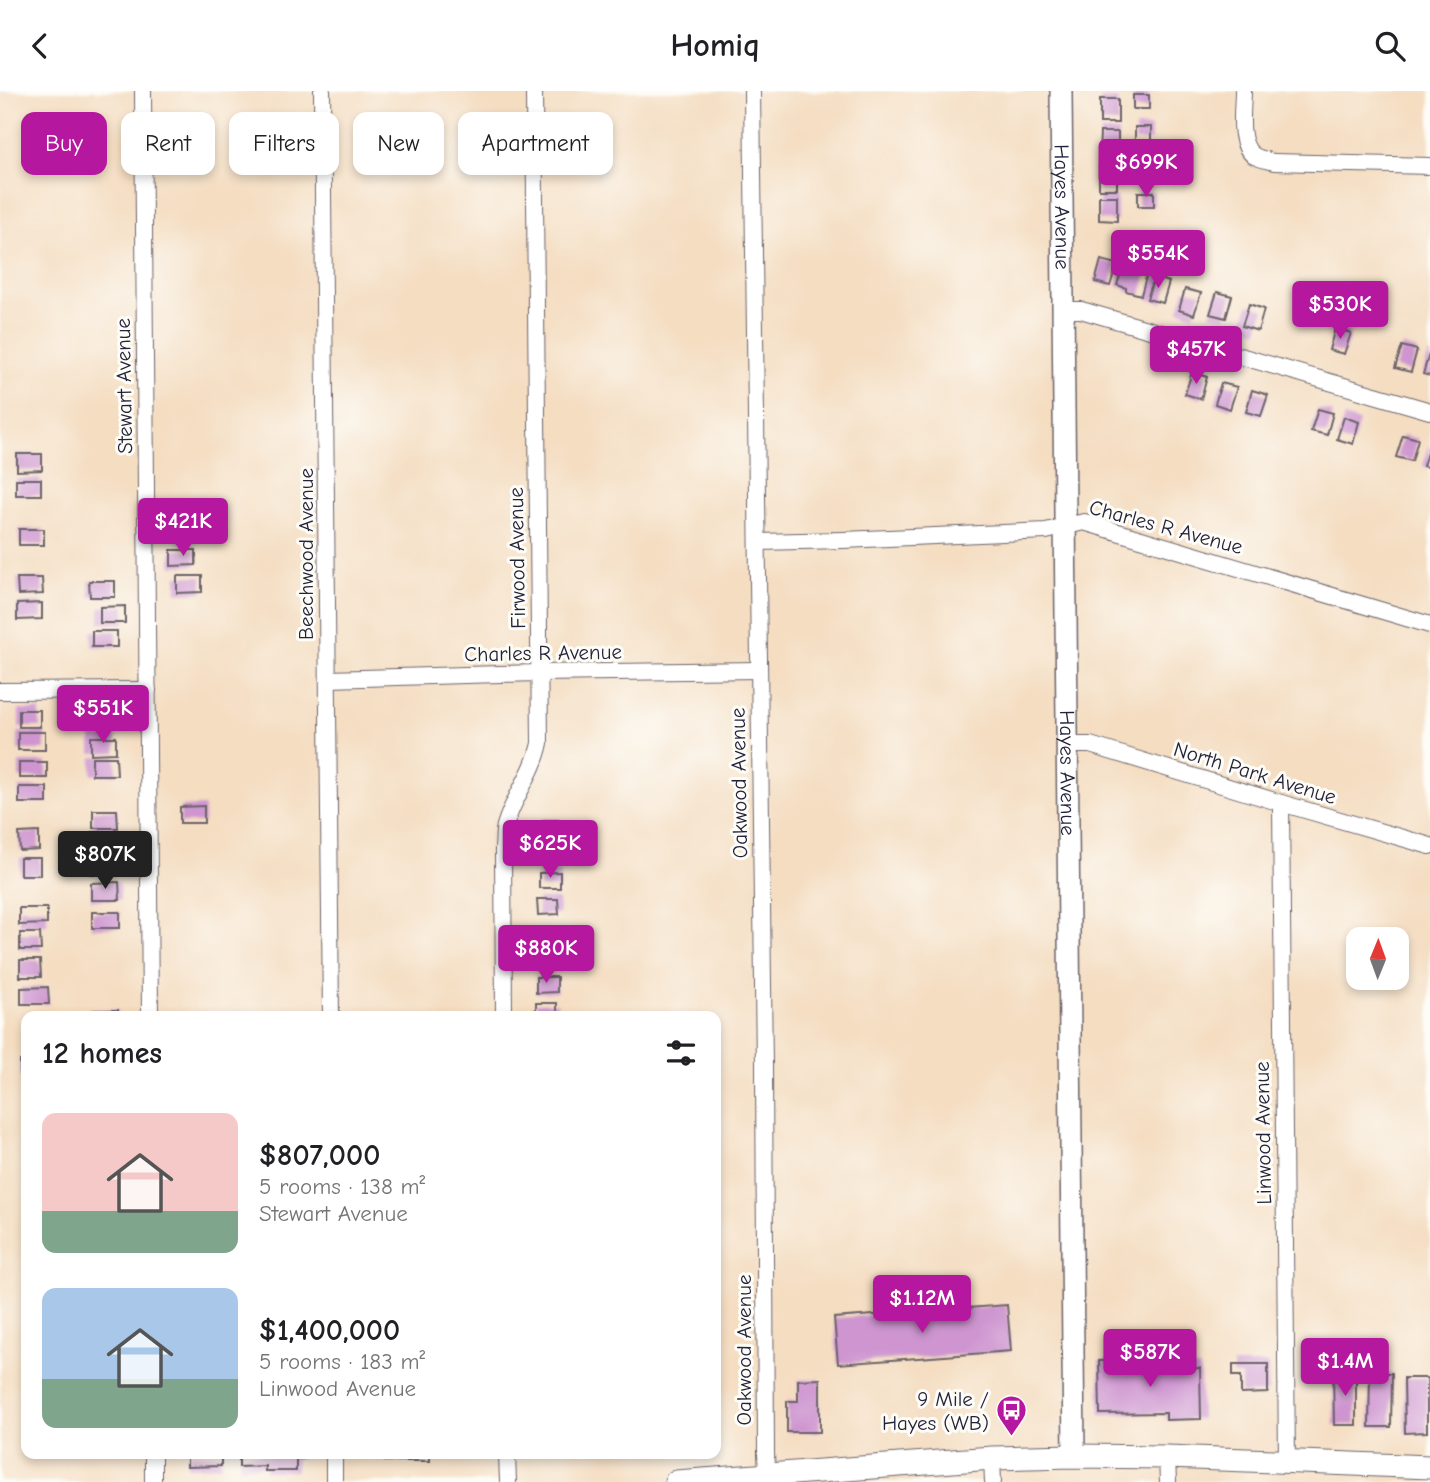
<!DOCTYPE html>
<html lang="en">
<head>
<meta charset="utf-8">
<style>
	body { margin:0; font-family:"Comic Neue",sans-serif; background:#f2f2f2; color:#202124; height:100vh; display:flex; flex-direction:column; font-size:26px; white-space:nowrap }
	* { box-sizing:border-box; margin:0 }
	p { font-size:23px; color:#757577 }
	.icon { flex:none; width:38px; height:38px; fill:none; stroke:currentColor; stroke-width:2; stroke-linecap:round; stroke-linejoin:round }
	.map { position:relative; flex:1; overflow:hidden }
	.sheet { position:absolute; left:21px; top:920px; width:700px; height:448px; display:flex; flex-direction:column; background:#fff; border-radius:14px; box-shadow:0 4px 10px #0003 }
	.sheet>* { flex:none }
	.banner { position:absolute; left:21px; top:21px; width:700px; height:63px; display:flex; gap:14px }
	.needle { width:46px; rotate:1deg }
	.fabs { position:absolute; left:1346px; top:836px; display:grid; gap:14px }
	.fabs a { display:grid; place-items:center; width:63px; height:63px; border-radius:14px; background:#fff; box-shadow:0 4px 10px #0003; font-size:35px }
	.price { position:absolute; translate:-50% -60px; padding:0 16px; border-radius:7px; background:#b5179e; color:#fff; font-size:23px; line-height:46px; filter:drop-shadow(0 2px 4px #0008) }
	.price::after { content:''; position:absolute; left:50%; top:42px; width:21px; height:16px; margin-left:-10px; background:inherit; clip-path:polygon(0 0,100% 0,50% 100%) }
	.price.selected { background:#222; color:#fff }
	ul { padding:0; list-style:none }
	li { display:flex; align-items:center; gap:21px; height:175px; padding:0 21px }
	li span { display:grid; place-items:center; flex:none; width:196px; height:140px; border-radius:14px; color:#555 }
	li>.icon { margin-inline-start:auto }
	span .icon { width:84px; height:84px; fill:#fffc; stroke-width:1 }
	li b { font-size:30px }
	h2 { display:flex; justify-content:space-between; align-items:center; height:84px; padding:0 21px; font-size:30px }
	.tag { padding:0 24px; border-radius:14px; background:#fff; box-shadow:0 4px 10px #0003; font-size:24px; line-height:63px }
	.tag.selected { background:#b5179e; color:#fff }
	header { display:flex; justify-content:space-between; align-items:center; height:91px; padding:0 21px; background:#fff; font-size:32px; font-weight:700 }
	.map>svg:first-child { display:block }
	.building { fill:#ce95d0 }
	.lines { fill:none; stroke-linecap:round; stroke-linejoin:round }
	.minor-casing { stroke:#6c636a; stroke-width:18 }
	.tertiary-casing { stroke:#6c636a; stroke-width:24 }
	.secondary-casing { stroke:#6c636a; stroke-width:25 }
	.minor { stroke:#fff; stroke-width:16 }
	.tertiary { stroke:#fff; stroke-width:21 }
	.secondary { stroke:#fff; stroke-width:23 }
	.labels { text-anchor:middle; stroke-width:6; stroke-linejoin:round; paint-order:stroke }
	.street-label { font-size:21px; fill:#22223b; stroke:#fdfcf7 }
	.poi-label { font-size:21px; fill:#22223b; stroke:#fdfcf7; text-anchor:end }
</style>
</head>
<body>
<header><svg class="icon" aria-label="back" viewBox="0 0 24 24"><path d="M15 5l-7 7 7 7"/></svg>Homiq<svg class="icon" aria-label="search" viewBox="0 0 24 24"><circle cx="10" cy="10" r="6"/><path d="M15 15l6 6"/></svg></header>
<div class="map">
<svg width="1430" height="1391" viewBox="0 0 1430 1391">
	<rect width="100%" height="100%" fill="#fdfcf7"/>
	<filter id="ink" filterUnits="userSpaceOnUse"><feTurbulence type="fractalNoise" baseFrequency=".0143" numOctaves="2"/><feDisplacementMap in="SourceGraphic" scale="14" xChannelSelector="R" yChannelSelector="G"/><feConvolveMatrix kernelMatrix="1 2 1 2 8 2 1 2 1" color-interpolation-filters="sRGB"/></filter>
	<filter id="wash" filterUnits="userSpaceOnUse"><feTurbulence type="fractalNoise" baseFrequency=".00686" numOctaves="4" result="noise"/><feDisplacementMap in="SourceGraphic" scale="28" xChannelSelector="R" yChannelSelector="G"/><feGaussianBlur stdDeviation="1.57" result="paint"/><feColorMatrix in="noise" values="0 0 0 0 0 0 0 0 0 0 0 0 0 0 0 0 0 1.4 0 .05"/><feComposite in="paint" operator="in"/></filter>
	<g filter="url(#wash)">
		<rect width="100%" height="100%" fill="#f4ddc1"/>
		<g id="blocks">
			<g class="building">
				<rect x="1133" y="4" width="16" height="14"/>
				<rect x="1100" y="8" width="18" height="24"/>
				<rect x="1135" y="36" width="16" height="14"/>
				<path d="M1100,41H1118V65H1099Z"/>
				<path d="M1135,69H1150L1151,83H1135Z"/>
				<rect x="1099" y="73" width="18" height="25"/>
				<rect x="1138" y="101" width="16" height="14"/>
				<path d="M1099,105H1117V130L1099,129Z"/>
				<path d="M1101,169L1117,173L1110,195L1095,191Z"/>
				<path d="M1123,175L1147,182L1141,204L1126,200V197L1117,194Z"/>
				<path d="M1154,186L1169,191L1163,212L1147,208Z"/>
				<path d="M1185,198L1201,202L1194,224L1179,219Z"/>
				<path d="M1217,201L1232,205L1226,227L1210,223Z"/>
				<path d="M1249,213L1264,218L1258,240L1242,235Z"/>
				<path d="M1335,237L1351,242L1344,263L1329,259Z"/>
				<path d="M1402,255L1417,259L1411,281L1395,277Z"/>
				<path d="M1429,263H1430V285L1423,283Z"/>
				<path d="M1192,281L1207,286L1201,308L1185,303Z"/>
				<path d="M1221,292L1237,296L1230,318L1215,313Z"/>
				<path d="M1252,299L1268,304L1261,325L1246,321Z"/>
				<path d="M1318,318L1333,322L1327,344L1311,340Z"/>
				<path d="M1344,326L1359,331L1353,353L1337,348Z"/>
				<path d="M1403,344L1418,348L1412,370L1396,366Z"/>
				<path d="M1429,355H1430V377L1423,375Z"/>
				<path d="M17,363H42V379L17,380Z"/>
				<rect x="16" y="388" width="25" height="16"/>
				<path d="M201,411V427L177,428L176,412Z"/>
				<rect x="177" y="435" width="25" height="16"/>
				<rect x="19" y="438" width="25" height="16"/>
				<path d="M171,459H196V474L171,475Z"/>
				<path d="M177,485H202V501L177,502Z"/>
				<path d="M17,487H42L43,503L18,504Z"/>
				<path d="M89,490H115V506H90Z"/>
				<path d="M42,512V528L17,529V513Z"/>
				<path d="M125,515V532H100V516Z"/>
				<rect x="92" y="540" width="25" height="16"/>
				<rect x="19" y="619" width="21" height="17"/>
				<rect x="18" y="641" width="27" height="18"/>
				<path d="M91,646H116V662L91,663Z"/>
				<path d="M92,666H116L117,684H92Z"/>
				<rect x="19" y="671" width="28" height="16"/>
				<rect x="19" y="696" width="28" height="16"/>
				<path d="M204,715V732H180V716Z"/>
				<path d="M93,719H117L118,737H93Z"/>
				<path d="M543,729H564V744L543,745Z"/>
				<path d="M39,741V759L20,760L19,742Z"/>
				<rect x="93" y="741" width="25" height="18"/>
				<path d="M561,755V771H540V756Z"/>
				<rect x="20" y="767" width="20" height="17"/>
				<rect x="90" y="767" width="28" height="16"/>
				<path d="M560,781V797H539V782Z"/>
				<path d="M119,791L120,809H91V792Z"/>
				<path d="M537,808H558L559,823L538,824Z"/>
				<path d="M19,817H47V833L19,834Z"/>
				<rect x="92" y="821" width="28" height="16"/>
				<path d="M20,842H40L41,859H20Z"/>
				<path d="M535,860H556L557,875H536Z"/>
				<path d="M20,869H40L41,886H20Z"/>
				<path d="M536,886H557V901L536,902Z"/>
				<path d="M48,896L49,913H21V897Z"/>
				<rect x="536" y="912" width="21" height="14"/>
				<rect x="93" y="919" width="25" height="7"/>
				<rect x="20" y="970" width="6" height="16"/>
				<path d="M1007,1214L1011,1260L838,1273L834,1227Z"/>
				<path d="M1166,1268V1278L1200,1277L1201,1328L1166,1329V1322L1100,1323L1099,1270Z"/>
				<path d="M1233,1273H1268V1302L1241,1303V1285H1233Z"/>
				<path d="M1333,1280H1356V1334H1334Z"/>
				<path d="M1370,1282H1392L1391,1336H1369Z"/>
				<path d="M1404,1287H1427V1341L1405,1342Z"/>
				<path d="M820,1288V1341H787V1310H798V1289Z"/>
				<path d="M187,1363H221V1375L187,1376Z"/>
				<path d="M239,1363H302L303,1368H296V1380H265V1375L239,1376Z"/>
				<rect x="385" y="1363" width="45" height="7"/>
			</g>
		</g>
	</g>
	<g filter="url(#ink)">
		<use href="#blocks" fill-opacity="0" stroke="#6c636a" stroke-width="2"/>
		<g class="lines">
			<defs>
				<g id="minor">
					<path d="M143,0L150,926"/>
					<path d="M322,0L331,926"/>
					<path d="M752,0L764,974L766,1362L767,1383"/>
					<path d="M1243,0C1243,18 1237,52 1253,64C1259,68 1266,69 1274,71L1430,75"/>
					<path d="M1064,219H1081L1430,320"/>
					<path d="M758,451L843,449L1046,440L1084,431L1430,534"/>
					<path d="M328,588L539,582L759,579"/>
					<path d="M0,600L148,599"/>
					<path d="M1068,654H1090L1281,712L1430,755"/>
					<path d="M1281,712L1287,1371"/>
					<path d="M504,926L503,758C504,750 503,742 505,735C513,706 534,682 540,652L534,0"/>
					<path d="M153,1363V1391"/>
					<path d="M334,1363V1391"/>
					<path d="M507,1363L508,1391"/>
					<path d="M1167,1366L1168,1391"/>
					<path d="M992,1367L993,1391"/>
				</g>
				<g id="tertiary">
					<path id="s1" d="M1061,0L1074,1365"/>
				</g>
				<path id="secondary" d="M676,1391L992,1367L1074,1365L1167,1366L1430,1376"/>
			</defs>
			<use href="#minor" class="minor-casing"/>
			<use href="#tertiary" class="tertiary-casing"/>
			<use href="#secondary" class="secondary-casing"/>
			<use href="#minor" class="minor"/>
			<use href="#tertiary" class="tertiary"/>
			<use href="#secondary" class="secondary"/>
		</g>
	</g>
	<defs>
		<symbol id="bus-pin" viewBox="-11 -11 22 30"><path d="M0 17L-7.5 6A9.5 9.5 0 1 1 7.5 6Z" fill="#b5179e" stroke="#fdfcf7"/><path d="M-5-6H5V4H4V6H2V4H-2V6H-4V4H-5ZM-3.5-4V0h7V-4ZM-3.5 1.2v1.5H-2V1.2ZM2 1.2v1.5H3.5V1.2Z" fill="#fff"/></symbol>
	</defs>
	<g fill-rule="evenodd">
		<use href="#bus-pin" x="994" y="1302" width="35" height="47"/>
	</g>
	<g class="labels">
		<g class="street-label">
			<text dy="7" stroke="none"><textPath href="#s1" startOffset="116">Hayes Avenue</textPath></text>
			<text transform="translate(124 295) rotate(-91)" y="7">Stewart Avenue</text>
			<text transform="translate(1166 436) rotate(15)" y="7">Charles R Avenue</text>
			<text transform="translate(306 463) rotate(-90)" y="7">Beechwood Avenue</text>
			<text transform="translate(517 467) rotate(-91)" y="7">Firwood Avenue</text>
			<text transform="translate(543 562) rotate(-1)" y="7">Charles R Avenue</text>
			<text transform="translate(1255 682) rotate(17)" y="7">North Park Avenue</text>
			<text dy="7" stroke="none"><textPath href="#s1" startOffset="682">Hayes Avenue</textPath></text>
			<text transform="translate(739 692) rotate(-91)" y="7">Oakwood Avenue</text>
			<text transform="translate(1263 1042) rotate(-91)" y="7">Linwood Avenue</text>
			<text transform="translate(744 1259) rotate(-90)" y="7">Oakwood Avenue</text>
		</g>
		<g class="poi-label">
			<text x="989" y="1315">9 Mile /<tspan x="989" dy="24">Hayes (WB)</tspan></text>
		</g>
	</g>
</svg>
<div class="fabs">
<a><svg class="needle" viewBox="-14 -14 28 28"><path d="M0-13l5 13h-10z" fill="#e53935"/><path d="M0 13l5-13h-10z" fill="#757577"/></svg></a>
</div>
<b class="price" style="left:1146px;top:108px">$699K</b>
<b class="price" style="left:1158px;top:199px">$554K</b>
<b class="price" style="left:1340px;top:250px">$530K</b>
<b class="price" style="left:1196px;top:295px">$457K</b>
<b class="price" style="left:183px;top:467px">$421K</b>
<b class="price" style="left:103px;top:654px">$551K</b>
<b class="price" style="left:550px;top:789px">$625K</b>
<b class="price selected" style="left:105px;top:800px">$807K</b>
<b class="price" style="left:546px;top:894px">$880K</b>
<b class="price" style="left:922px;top:1244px">$1.12M</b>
<b class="price" style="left:1150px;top:1298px">$587K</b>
<b class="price" style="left:1345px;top:1307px">$1.4M</b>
<div class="banner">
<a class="tag selected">Buy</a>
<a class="tag">Rent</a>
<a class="tag">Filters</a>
<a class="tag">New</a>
<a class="tag">Apartment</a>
</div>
<section class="sheet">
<h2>12 homes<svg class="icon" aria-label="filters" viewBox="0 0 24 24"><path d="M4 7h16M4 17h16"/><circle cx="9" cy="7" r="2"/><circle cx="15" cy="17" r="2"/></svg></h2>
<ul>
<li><span style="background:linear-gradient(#f6c9c9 70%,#7fa58c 0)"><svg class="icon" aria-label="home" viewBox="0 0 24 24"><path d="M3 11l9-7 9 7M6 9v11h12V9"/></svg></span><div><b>$807,000</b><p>5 rooms · 138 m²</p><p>Stewart Avenue</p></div></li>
<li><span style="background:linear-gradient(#a9c7e8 65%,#7fa58c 0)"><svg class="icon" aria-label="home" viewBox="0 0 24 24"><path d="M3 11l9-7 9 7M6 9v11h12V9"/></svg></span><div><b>$1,400,000</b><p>5 rooms · 183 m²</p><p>Linwood Avenue</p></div></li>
</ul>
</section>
</div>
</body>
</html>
